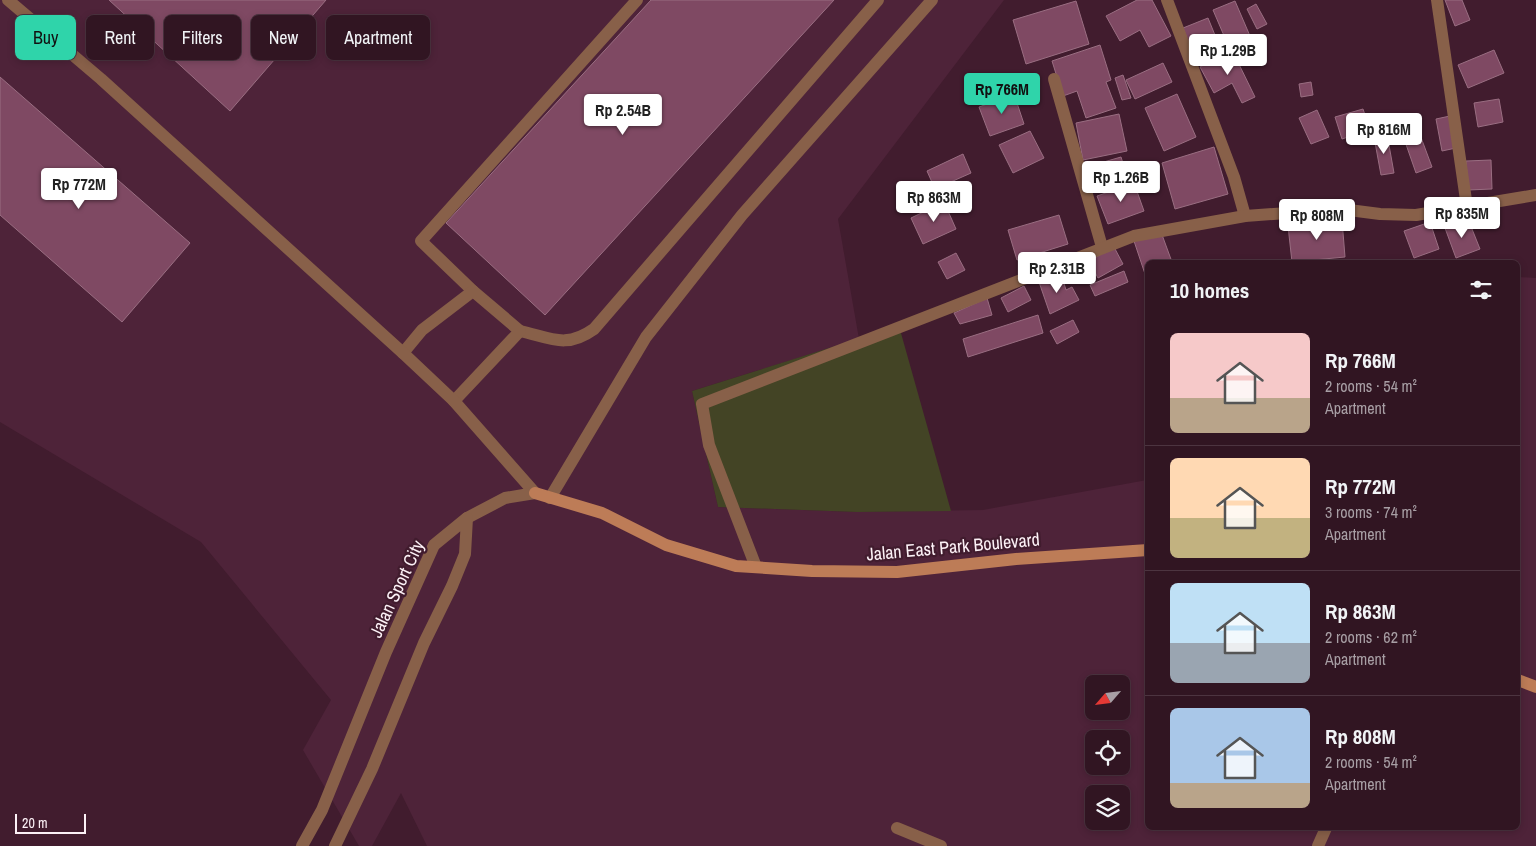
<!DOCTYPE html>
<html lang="en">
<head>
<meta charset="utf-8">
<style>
	body { margin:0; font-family:"Archivo Narrow",sans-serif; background:#391e2a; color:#f1f3f6; height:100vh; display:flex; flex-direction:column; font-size:19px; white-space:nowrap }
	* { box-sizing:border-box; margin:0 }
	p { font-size:16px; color:#a89fa5 }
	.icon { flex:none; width:28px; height:28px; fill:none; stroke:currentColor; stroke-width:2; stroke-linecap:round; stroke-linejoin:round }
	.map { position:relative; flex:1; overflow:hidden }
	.details { position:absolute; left:1145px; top:260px; width:375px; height:570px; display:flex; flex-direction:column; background:#311522; border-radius:8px; box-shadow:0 2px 8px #0003,0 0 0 1px #4c3440 }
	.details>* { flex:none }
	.banner { position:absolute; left:15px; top:15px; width:475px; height:45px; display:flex; gap:10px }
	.needle { width:32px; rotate:242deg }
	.fabs { position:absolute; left:1085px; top:675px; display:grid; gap:10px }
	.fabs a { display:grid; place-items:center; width:45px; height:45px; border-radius:8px; background:#311522; box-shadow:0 2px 8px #0003,0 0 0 1px #4c3440; font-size:25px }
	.scale { position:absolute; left:15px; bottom:12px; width:71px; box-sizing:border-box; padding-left:5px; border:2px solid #fcf1f6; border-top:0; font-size:14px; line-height:18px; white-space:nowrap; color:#fcf1f6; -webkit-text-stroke:4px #411c2e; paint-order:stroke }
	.price { position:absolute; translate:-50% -42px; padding:0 11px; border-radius:5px; background:#fff; color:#222; font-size:16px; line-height:32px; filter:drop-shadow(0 1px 2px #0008) }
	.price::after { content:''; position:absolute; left:50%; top:30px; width:15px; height:11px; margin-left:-8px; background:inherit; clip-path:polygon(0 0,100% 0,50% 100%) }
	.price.current { background:#2fd4aa; color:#111 }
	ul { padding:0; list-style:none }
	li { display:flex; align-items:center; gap:15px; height:125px; padding:0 25px }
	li+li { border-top:1px solid #4c3440 }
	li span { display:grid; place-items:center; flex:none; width:140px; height:100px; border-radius:8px; color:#555 }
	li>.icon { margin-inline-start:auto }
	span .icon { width:60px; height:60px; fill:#fffc; stroke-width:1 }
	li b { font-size:21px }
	h2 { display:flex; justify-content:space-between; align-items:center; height:60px; padding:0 25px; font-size:21px }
	.pill { padding:0 18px; border-radius:8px; background:#311522; box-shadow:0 2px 8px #0003,0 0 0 1px #4c3440; font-size:18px; line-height:45px }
	.pill.current { background:#2fd4aa; color:#111 }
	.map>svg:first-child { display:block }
	.built { fill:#4e2339; fill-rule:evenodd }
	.green { fill:#434425 }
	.building { fill:#7f4963; stroke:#9a6e82 }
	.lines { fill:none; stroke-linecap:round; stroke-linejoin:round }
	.service { stroke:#886049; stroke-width:12 }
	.minor { stroke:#886049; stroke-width:12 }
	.secondary { stroke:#bd7c57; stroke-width:12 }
	.labels { text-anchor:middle; stroke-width:4.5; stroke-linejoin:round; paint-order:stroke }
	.street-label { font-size:18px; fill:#fcf1f6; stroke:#411c2e }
</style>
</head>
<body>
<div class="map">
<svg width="1536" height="846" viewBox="0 0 1536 846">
	<rect width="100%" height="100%" fill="#411c2e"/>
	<path class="built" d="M0,0H1004L838,219L859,339L692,391L718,507L857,512L983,510L1147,480L1148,828H1518V277L1536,278V846H427L401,793L372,846H359L303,750L331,700L201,542L0,422ZM1094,684H1121V711H1094ZM1094,739H1121V766H1094ZM1094,794H1121V821H1094Z"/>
	<path class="green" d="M899,326L951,511L857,512L718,507L692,391Z"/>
	<g class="building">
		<path d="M109,0H326L230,111Z"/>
		<path d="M651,0H834L545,315L446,223Z"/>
		<path d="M1137,0H1152L1171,36L1149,47L1140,30L1120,41L1106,16Z"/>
		<path d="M1445,0H1462L1470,20L1455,26Z"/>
		<path d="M1076,1L1089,44L1026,64L1013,20Z"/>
		<path d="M1235,1L1250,36L1228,45L1213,10Z"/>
		<path d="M1256,4L1267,24L1257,29L1247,9Z"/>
		<path d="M1208,18L1221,50L1195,61L1183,28Z"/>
		<path d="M1100,45L1111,80L1106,82L1116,108L1086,118L1077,91L1063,96L1052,61Z"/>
		<path d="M1232,50L1255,97L1242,103L1232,83L1214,93L1200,67Z"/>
		<path d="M1494,50L1504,73L1468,88L1458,65Z"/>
		<path d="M1163,63L1172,82L1135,99L1126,80Z"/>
		<path d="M1123,75L1131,98L1122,100L1115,78Z"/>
		<path d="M0,77L190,243L122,322L0,215Z"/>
		<path d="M1311,82L1313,95L1301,97L1299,84Z"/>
		<path d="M1014,94L1024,124L990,136L979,107Z"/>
		<path d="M1177,94L1196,137L1164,151L1145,108Z"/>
		<path d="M1499,99L1503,122L1478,127L1474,103Z"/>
		<path d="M1363,109L1370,130L1342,139L1335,117Z"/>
		<path d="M1317,110L1329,137L1311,144L1299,118Z"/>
		<path d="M1119,114L1127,151L1083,160L1076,123Z"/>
		<path d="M1450,116L1456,148L1442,151L1436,119Z"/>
		<path d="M1416,124L1432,167L1416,173L1401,130Z"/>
		<path d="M1030,131L1044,158L1013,173L999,145Z"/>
		<path d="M1387,134L1394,173L1381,175L1374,137Z"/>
		<path d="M1214,147L1228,194L1175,209L1162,163Z"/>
		<path d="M963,154L971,173L935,189L927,171Z"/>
		<path d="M1121,157L1126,173L1088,185L1083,168Z"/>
		<path d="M1491,160L1492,189L1468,190L1466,161Z"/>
		<path d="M1134,183L1144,211L1108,224L1097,196Z"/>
		<path d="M944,202L956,229L923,244L911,218Z"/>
		<path d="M1059,215L1068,244L1017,260L1008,230Z"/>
		<path d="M1468,219L1480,249L1456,258L1445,228Z"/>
		<path d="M1342,220L1345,257L1292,262L1288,226Z"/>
		<path d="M1430,222L1439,249L1414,258L1404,231Z"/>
		<path d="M1161,232L1172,262H1148V273L1145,274L1134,241Z"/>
		<path d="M1114,247L1123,264L1098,278L1089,261Z"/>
		<path d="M956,253L965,270L947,279L938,262Z"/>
		<path d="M1124,271L1128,282L1095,296L1090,285Z"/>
		<path d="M1062,277L1066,290L1072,287L1079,300L1050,314L1039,282Z"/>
		<path d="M1024,286L1031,300L1008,312L1001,298Z"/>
		<path d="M987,298L992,315L960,324L954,313Z"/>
		<path d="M1038,315L1043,333L968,357L963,339Z"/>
		<path d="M1073,320L1079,332L1057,344L1050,331Z"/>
	</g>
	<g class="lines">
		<g class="service">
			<path d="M473,291L421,241L637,0"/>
			<path d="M520,331C551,338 566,349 594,329L878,0"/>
			<path d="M403,353L422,330L473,291L520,331L454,401"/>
			<path d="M897,828L941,846"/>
			<path d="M1318,846L1326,828"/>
		</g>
		<g class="minor">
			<path d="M8,0L101,79L403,353L454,401L535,493"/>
			<path d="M1167,0L1234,177L1245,216"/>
			<path d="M1437,0L1467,207"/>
			<path d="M1054,79L1102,247"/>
			<path d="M550,498L646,337L742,215L932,0"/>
			<path d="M467,518L505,498L535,493"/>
			<path d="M756,567L709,445L702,404L1134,236L1245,216L1341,209L1380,214L1416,215L1536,195"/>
			<path d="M302,846L322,810L386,652L434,545L467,518L465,554L452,586L424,643L372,769L335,846"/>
		</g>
		<g class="secondary">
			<path d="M535,493L602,513L666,545L736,566L812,571L897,572L1016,559L1148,550"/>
			<path d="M1518,680L1536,687"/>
		</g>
	</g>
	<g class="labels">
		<g class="street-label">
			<text transform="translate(953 547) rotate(-5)" y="6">Jalan East Park Boulevard</text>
			<text transform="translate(397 589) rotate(-65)" y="6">Jalan Sport City</text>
		</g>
	</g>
</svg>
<div class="fabs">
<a><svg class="needle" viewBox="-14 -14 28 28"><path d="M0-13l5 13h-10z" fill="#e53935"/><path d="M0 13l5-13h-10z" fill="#a89fa5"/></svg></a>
<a><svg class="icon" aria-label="locate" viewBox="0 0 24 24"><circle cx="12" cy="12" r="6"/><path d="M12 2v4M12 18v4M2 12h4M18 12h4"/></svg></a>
<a><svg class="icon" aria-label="layers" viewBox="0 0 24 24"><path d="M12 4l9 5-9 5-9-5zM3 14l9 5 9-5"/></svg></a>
</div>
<div class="scale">20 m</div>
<b class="price" style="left:1228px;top:76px">Rp 1.29B</b>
<b class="price current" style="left:1002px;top:115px">Rp 766M</b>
<b class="price" style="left:623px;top:136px">Rp 2.54B</b>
<b class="price" style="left:1384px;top:155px">Rp 816M</b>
<b class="price" style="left:1121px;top:203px">Rp 1.26B</b>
<b class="price" style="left:79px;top:210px">Rp 772M</b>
<b class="price" style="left:934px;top:223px">Rp 863M</b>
<b class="price" style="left:1462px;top:239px">Rp 835M</b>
<b class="price" style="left:1317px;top:241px">Rp 808M</b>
<b class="price" style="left:1057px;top:294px">Rp 2.31B</b>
<div class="banner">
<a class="pill current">Buy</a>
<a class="pill">Rent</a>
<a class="pill">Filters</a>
<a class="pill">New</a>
<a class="pill">Apartment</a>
</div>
<section class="details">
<h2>10 homes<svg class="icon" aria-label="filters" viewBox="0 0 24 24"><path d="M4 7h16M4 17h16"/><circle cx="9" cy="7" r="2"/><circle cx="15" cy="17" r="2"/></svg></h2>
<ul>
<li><span style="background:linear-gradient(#f6c9c9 65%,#b9a48a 0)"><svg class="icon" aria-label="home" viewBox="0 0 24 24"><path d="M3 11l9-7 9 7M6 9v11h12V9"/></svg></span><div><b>Rp 766M</b><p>2 rooms · 54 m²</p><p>Apartment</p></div></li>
<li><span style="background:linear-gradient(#ffd9b3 60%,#c2b280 0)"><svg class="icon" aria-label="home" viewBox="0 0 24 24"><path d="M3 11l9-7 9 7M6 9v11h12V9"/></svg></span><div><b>Rp 772M</b><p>3 rooms · 74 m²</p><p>Apartment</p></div></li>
<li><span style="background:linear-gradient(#bfe0f5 60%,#9aa5b1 0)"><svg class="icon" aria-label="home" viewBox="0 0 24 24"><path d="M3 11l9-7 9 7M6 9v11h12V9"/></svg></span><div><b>Rp 863M</b><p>2 rooms · 62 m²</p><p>Apartment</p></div></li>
<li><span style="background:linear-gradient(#a9c7e8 75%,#b9a48a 0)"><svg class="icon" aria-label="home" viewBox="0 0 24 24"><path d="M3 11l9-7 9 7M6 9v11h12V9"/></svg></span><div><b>Rp 808M</b><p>2 rooms · 54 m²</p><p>Apartment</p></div></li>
</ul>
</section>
</div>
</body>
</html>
